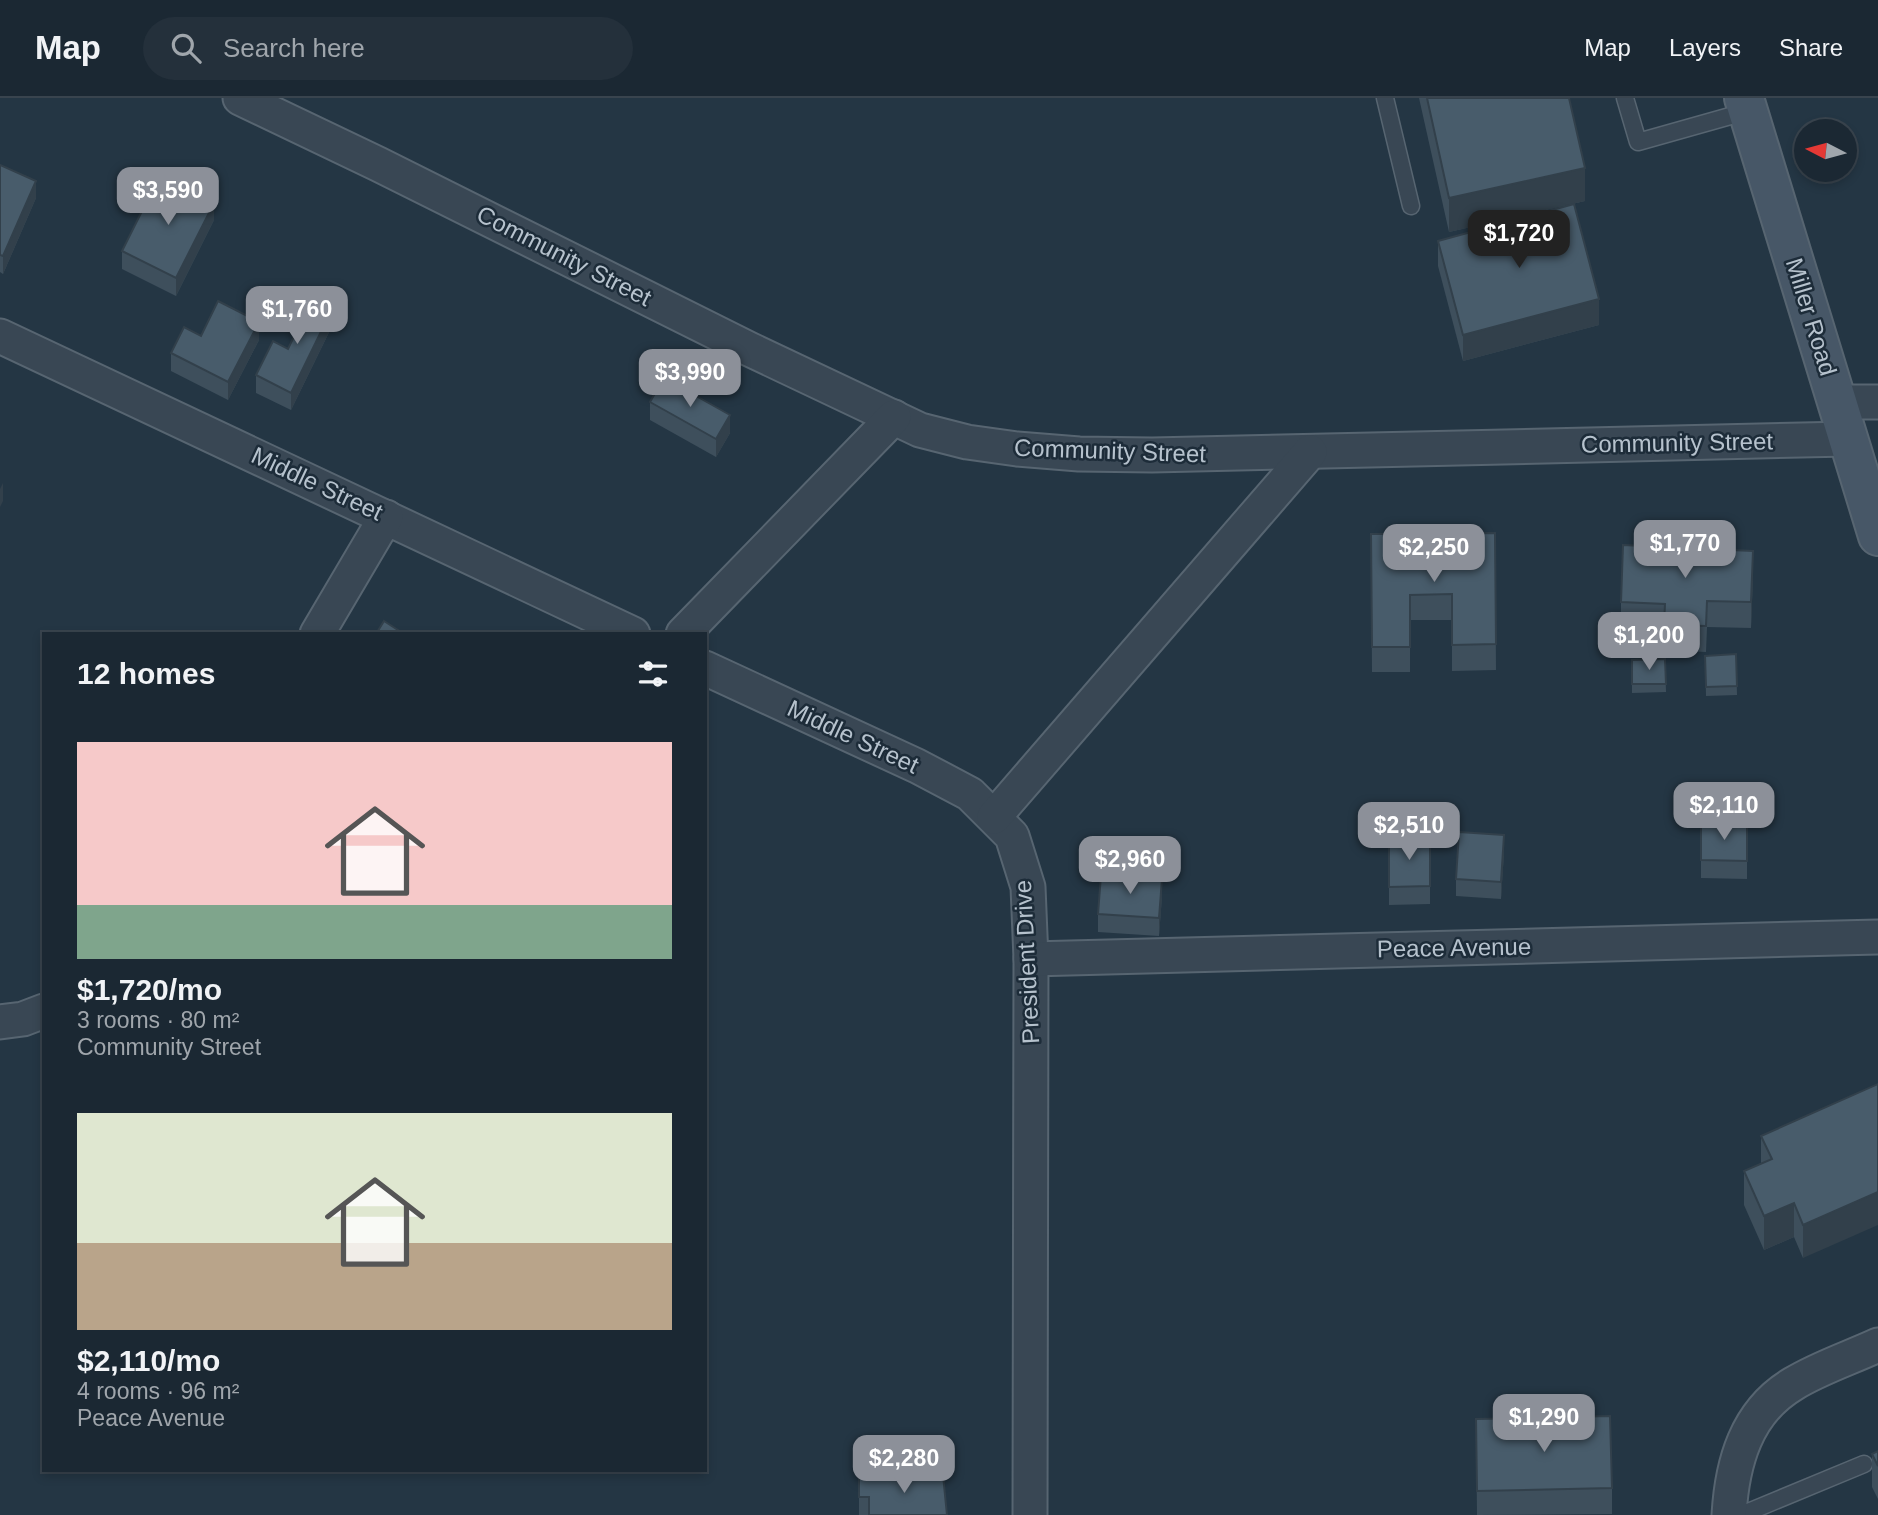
<!DOCTYPE html>
<html lang="en">
<head>
<meta charset="utf-8">
<style>
	body { margin:0; font-family:Helvetica,sans-serif; background:#24303b; color:#f1f3f6; height:100vh; display:flex; flex-direction:column; font-size:26px; white-space:nowrap }
	* { box-sizing:border-box; margin:0 }
	p { font-size:23px; color:#a0a6ac }
	.icon { flex:none; width:38px; height:38px; fill:none; stroke:currentColor; stroke-width:2; stroke-linecap:round; stroke-linejoin:round }
	.map { position:relative; flex:1; overflow:hidden }
	.side { position:absolute; left:42px; top:534px; width:665px; height:840px; display:flex; flex-direction:column; background:#1b2833; border-radius:0px; box-shadow:0 4px 10px #0003,0 0 0 2px #39444e }
	.side>* { flex:none }
	.needle { width:46px; rotate:276deg }
	.controls { position:absolute; left:1794px; top:21px; display:grid; gap:14px }
	.controls a { display:grid; place-items:center; width:63px; height:63px; border-radius:50%; background:#1b2833; box-shadow:0 4px 10px #0003,0 0 0 2px #39444e; font-size:35px }
	.price { position:absolute; translate:-50% -60px; padding:0 16px; border-radius:14px; background:#8c9099; color:#fff; font-size:23px; line-height:46px; filter:drop-shadow(0 2px 4px #0008) }
	.price::after { content:''; position:absolute; left:50%; top:42px; width:21px; height:16px; margin-left:-10px; background:inherit; clip-path:polygon(0 0,100% 0,50% 100%) }
	.price.selected { background:#222; color:#fff }
	ul { padding:0; list-style:none }
	li { display:grid; align-content:center; gap:14px; height:371px; padding:0 35px }
	li span { display:grid; place-items:center; height:217px; border-radius:0px; color:#555 }
	li>.icon { margin-inline-start:auto }
	span .icon { width:126px; height:126px; fill:#fffc; stroke-width:1 }
	li b { font-size:30px }
	h2 { display:flex; justify-content:space-between; align-items:center; height:84px; padding:0 35px; font-size:30px }
	header { display:flex; align-items:center; gap:42px; box-sizing:border-box; height:98px; padding:0 35px; background:#1b2833; border-bottom:2px solid #39444e }
	header strong { font-size:33px }
	nav { display:flex; gap:38px; margin-inline-start:auto; font-size:24px }
	.search { width:490px; height:63px; background:#24303b; display:flex; align-items:center; gap:18px; box-sizing:border-box; padding:0 24px; border-radius:38px; color:#a0a6ac; font-size:26px }
	.map>svg:first-child { display:block }
	.lines { fill:none; stroke-linecap:round; stroke-linejoin:round }
	.lane-casing { stroke:#576571; stroke-width:19 }
	.street-casing { stroke:#576571; stroke-width:37 }
	.secondary-casing { stroke:#576571; stroke-width:42 }
	.lane { stroke:#394754; stroke-width:16 }
	.street { stroke:#394754; stroke-width:33 }
	.secondary { stroke:#475767; stroke-width:38 }
	.wall { fill:#3e4f5c }
	.shaded-wall { fill:#32404b }
	.building { fill:#485c6b; stroke:#32404b; stroke-width:2 }
	.labels { text-anchor:middle; stroke-width:5; stroke-linejoin:round; paint-order:stroke }
	.street-label { font-size:24px; fill:#b6c2cd; stroke:#1d2c39 }
</style>
</head>
<body>
<header>
<strong>Map</strong>
<div class="search"><svg class="icon" aria-label="search" viewBox="0 0 24 24"><circle cx="10" cy="10" r="6"/><path d="M15 15l6 6"/></svg>Search here</div>
<nav><a>Map</a><a>Layers</a><a>Share</a></nav>
</header>
<div class="map">
<svg width="1878" height="1417" viewBox="0 0 1878 1417">
	<rect width="100%" height="100%" fill="#243644"/>
	<g class="lines">
		<defs>
			<g id="lane">
				<path d="M1385,0L1411,108"/>
				<path d="M1625,0L1638,44L1748,13"/>
				<path d="M1741,1417L1864,1366"/>
			</g>
			<g id="street">
				<path d="M240,0L378,66L749,251L920,332L967,344L1017,351L1079,356L1152,357L1848,341"/>
				<path d="M0,238L633,536"/>
				<path d="M1837,304H1878"/>
				<path d="M317,536L386,419"/>
				<path d="M683,536L894,319"/>
				<path d="M705,570L917,668L970,696L1012,738L1028,789L1031,861L1030,1417"/>
				<path d="M994,719L1310,354"/>
				<path d="M1031,861L1878,839"/>
				<path d="M0,924L23,921L44,913"/>
				<path d="M1729,1417C1732,1365 1746,1314 1793,1286C1819,1270 1850,1260 1878,1247"/>
			</g>
			<path id="secondary" d="M1744,0L1878,438"/>
		</defs>
		<use href="#lane" class="lane-casing"/>
		<use href="#street" class="street-casing"/>
		<use href="#secondary" class="secondary-casing"/>
		<use href="#lane" class="lane"/>
		<use href="#street" class="street"/>
		<use href="#secondary" class="secondary"/>
	</g>
	<g class="wall">
		<path d="M1419,0H1569L1585,103L1449,134Z"/>
		<path d="M0,67L36,100L3,176L0,174Z"/>
		<path d="M214,122L176,198L122,171V153Z"/>
		<path d="M1438,143L1599,227L1463,263L1438,168Z"/>
		<path d="M336,220L291,312L256,295V277Z"/>
		<path d="M201,238L259,242L228,302L171,273V255Z"/>
		<path d="M650,304L730,335L716,359L650,322Z"/>
		<path d="M1495,435L1496,572L1452,573V522H1410V574H1372L1371,436Z"/>
		<path d="M1753,478L1751,530L1707,529L1706,554L1664,552V532L1621,530V504Z"/>
		<path d="M1736,556L1737,597L1706,598L1705,558Z"/>
		<path d="M1665,561L1666,594L1632,595V562Z"/>
		<path d="M1701,724L1747,725V781L1701,780Z"/>
		<path d="M1389,739H1430V806L1389,807Z"/>
		<path d="M1504,754L1501,801L1456,798V781Z"/>
		<path d="M1162,798L1159,838L1098,834V816Z"/>
		<path d="M1878,986L1803,1160L1794,1139L1764,1152L1744,1107V1073L1761,1066V1038Z"/>
		<path d="M1476,1321L1612,1390V1416L1477,1417Z"/>
		<path d="M1878,1353V1401L1872,1389V1356Z"/>
		<path d="M859,1377L947,1417H859Z"/>
	</g>
	<g class="shaded-wall">
		<path d="M1585,70V103L1449,134V100Z"/>
		<path d="M36,83V100L3,176V158Z"/>
		<path d="M214,105V122L176,198V180Z"/>
		<path d="M1599,201V227L1463,263V237Z"/>
		<path d="M336,203V220L291,312V295Z"/>
		<path d="M259,224V242L228,302V284Z"/>
		<path d="M730,317V335L716,359V341Z"/>
		<path d="M3,385V403L0,409V391Z"/>
		<path d="M1753,453V478L1751,530V504Z"/>
		<path d="M1504,737V754L1501,801V784Z"/>
		<path d="M1162,781V798L1159,838V820Z"/>
		<path d="M1878,1094V1127L1803,1160V1127Z"/>
		<path d="M1794,1105V1139L1764,1152V1118Z"/>
	</g>
	<g class="building">
		<path d="M1427,0H1569L1585,70L1449,100Z"/>
		<path d="M0,67L36,83L3,158L0,157Z"/>
		<path d="M160,77L214,105L176,180L122,153Z"/>
		<path d="M1574,106L1599,201L1463,237L1438,143Z"/>
		<path d="M316,193L336,203L291,295L256,277L273,243L288,251Z"/>
		<path d="M218,203L259,224L228,284L171,255L184,229L201,238Z"/>
		<path d="M664,280L730,317L716,341L650,304Z"/>
		<path d="M1495,435L1496,546L1452,547V496L1410,497V549H1372L1371,436Z"/>
		<path d="M1623,447L1753,453L1751,504L1707,503L1706,528L1664,527L1665,506L1621,504Z"/>
		<path d="M384,523L404,536H376Z"/>
		<path d="M1736,556L1737,588L1706,589L1705,558Z"/>
		<path d="M1665,561L1666,586H1632V562Z"/>
		<path d="M1701,724L1747,725V763L1701,762Z"/>
		<path d="M1459,734L1504,737L1501,784L1456,781Z"/>
		<path d="M1389,739H1430V788L1389,789Z"/>
		<path d="M1101,777L1162,781L1159,820L1098,816Z"/>
		<path d="M1878,986V1094L1803,1127L1794,1105L1764,1118L1744,1073L1772,1061L1761,1038Z"/>
		<path d="M1610,1318L1612,1390L1477,1393L1476,1321Z"/>
		<path d="M1878,1353V1368L1872,1356Z"/>
		<path d="M859,1377H943L947,1417H869V1399H859Z"/>
	</g>
	<g class="labels">
		<g class="street-label">
			<text transform="translate(564 158) rotate(27)" y="8">Community Street</text>
			<text transform="translate(1811 219) rotate(73)" y="8">Miller Road</text>
			<text transform="translate(1677 345) rotate(-1)" y="8">Community Street</text>
			<text transform="translate(1110 353) rotate(2)" y="8">Community Street</text>
			<text transform="translate(317 386) rotate(25)" y="8">Middle Street</text>
			<text transform="translate(853 639) rotate(25)" y="8">Middle Street</text>
			<text transform="translate(1454 850) rotate(-1)" y="8">Peace Avenue</text>
			<text transform="translate(1027 864) rotate(-93)" y="8">President Drive</text>
		</g>
	</g>
</svg>
<div class="controls">
<a><svg class="needle" viewBox="-14 -14 28 28"><path d="M0-13l5 13h-10z" fill="#e53935"/><path d="M0 13l5-13h-10z" fill="#a0a6ac"/></svg></a>
</div>
<b class="price" style="left:168px;top:129px">$3,590</b>
<b class="price selected" style="left:1519px;top:172px">$1,720</b>
<b class="price" style="left:297px;top:248px">$1,760</b>
<b class="price" style="left:690px;top:311px">$3,990</b>
<b class="price" style="left:1685px;top:482px">$1,770</b>
<b class="price" style="left:1434px;top:486px">$2,250</b>
<b class="price" style="left:1649px;top:574px">$1,200</b>
<b class="price" style="left:1724px;top:744px">$2,110</b>
<b class="price" style="left:1409px;top:764px">$2,510</b>
<b class="price" style="left:1130px;top:798px">$2,960</b>
<b class="price" style="left:1544px;top:1356px">$1,290</b>
<b class="price" style="left:904px;top:1397px">$2,280</b>
<section class="side">
<h2>12 homes<svg class="icon" aria-label="filters" viewBox="0 0 24 24"><path d="M4 7h16M4 17h16"/><circle cx="9" cy="7" r="2"/><circle cx="15" cy="17" r="2"/></svg></h2>
<ul>
<li><span style="background:linear-gradient(#f6c9c9 75%,#7fa58c 0)"><svg class="icon" aria-label="home" viewBox="0 0 24 24"><path d="M3 11l9-7 9 7M6 9v11h12V9"/></svg></span><div><b>$1,720/mo</b><p>3 rooms · 80 m²</p><p>Community Street</p></div></li>
<li><span style="background:linear-gradient(#dfe7d0 60%,#b9a48a 0)"><svg class="icon" aria-label="home" viewBox="0 0 24 24"><path d="M3 11l9-7 9 7M6 9v11h12V9"/></svg></span><div><b>$2,110/mo</b><p>4 rooms · 96 m²</p><p>Peace Avenue</p></div></li>
</ul>
</section>
</div>
</body>
</html>
